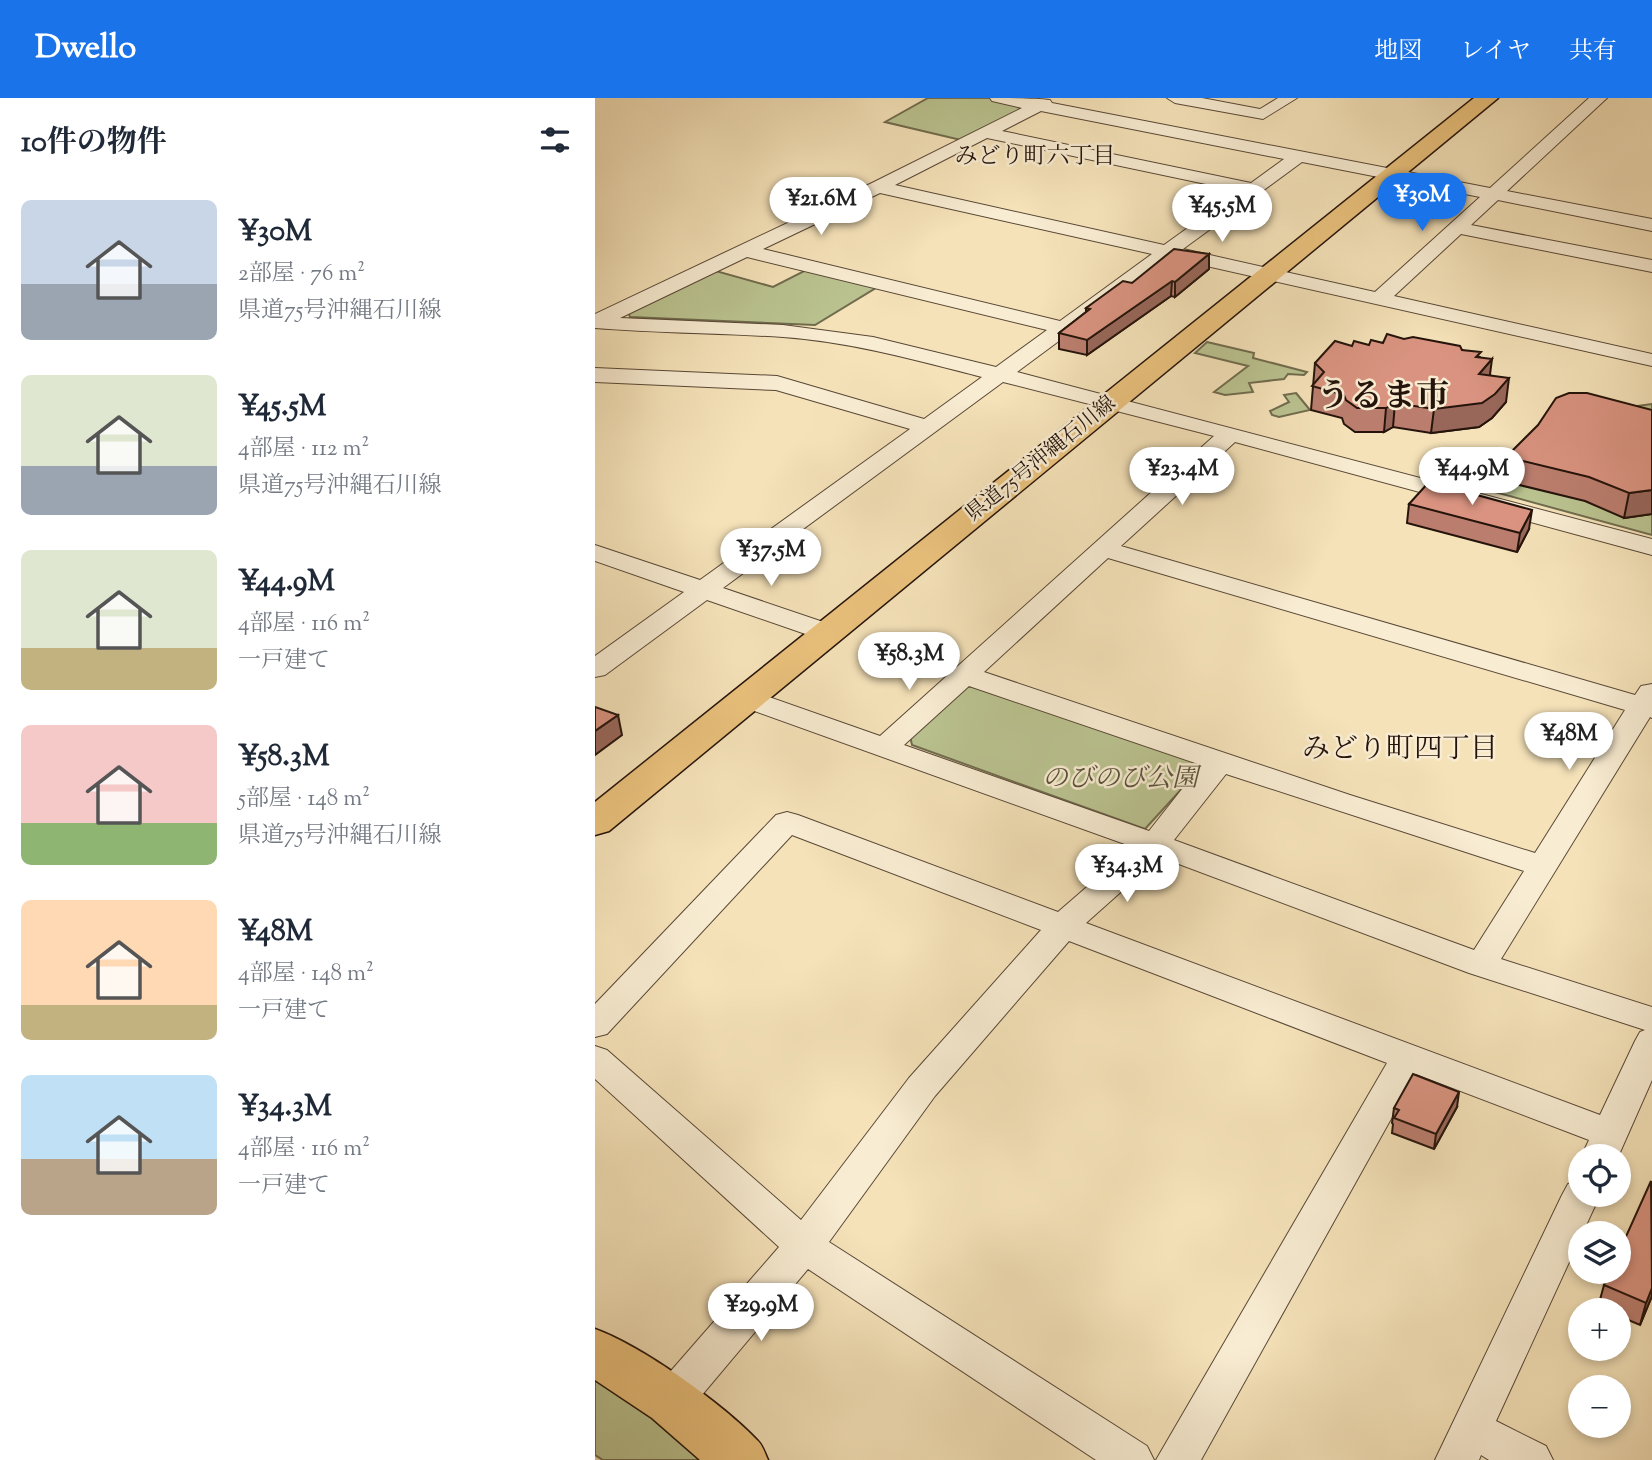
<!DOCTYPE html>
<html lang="ja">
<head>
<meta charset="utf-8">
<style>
	body { margin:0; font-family:"Sorts Mill Goudy","Noto Serif JP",serif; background:#f2f2f3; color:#1f2937; height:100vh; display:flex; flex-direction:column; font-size:26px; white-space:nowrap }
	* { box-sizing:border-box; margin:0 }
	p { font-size:23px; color:#747a83 }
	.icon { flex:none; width:38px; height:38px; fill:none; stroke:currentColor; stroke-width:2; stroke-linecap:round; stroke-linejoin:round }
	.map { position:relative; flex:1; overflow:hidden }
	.drawer { display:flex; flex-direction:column; background:#fff; width:595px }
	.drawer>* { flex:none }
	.buttons { position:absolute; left:973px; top:1046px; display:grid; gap:14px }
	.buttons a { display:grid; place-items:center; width:63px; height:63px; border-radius:50%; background:#fff; box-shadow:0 4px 10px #0003; font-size:35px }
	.price { position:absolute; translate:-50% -60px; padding:0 16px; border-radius:24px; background:#fff; color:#222; font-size:23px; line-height:46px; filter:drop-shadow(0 2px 4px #0008) }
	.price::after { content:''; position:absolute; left:50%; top:42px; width:21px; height:16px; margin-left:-10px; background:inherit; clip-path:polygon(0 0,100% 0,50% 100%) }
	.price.current { background:#1a73e8; color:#fff }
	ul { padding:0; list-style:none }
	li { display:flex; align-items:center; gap:21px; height:175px; padding:0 21px }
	li span { display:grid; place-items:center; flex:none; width:196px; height:140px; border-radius:10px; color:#555 }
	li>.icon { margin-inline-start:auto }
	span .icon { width:84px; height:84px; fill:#fffc; stroke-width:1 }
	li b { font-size:30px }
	h2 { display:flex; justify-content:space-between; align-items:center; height:84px; padding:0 21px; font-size:30px }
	header { display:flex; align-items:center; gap:42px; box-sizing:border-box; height:98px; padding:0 35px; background:#1a73e8; color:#fff }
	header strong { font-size:33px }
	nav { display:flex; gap:38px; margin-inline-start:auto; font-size:24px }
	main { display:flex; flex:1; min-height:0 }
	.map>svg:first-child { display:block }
	.green { fill:#bac390; stroke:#706c4e; stroke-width:2 }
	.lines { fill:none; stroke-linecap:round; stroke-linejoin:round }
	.minor-casing { stroke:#594836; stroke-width:2 }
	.major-casing { stroke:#25140b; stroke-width:3 }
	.minor { fill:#f8ecd2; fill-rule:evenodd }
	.major { fill:#eac17c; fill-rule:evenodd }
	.wall { fill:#bb7e6e; stroke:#25140b; stroke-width:2 }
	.shaded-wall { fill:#98675a; stroke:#25140b; stroke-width:2 }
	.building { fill:#d99380; stroke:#25140b; stroke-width:2 }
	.labels { text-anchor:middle; stroke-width:5; stroke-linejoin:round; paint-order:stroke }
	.far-street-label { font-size:21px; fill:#25140b; stroke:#f8ecd2 }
	.far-neighbourhood-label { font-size:23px; fill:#25140b; stroke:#f8ecd2 }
	.park-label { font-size:26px; font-style:italic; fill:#59513a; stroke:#f8ecd2 }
	.neighbourhood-label { font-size:28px; fill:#25140b; stroke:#f8ecd2 }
	.far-town-label { font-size:33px; font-weight:bold; fill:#25140b; stroke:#f8ecd2 }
</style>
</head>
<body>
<header>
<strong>Dwello</strong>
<nav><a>地図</a><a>レイヤ</a><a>共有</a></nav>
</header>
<main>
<section class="drawer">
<h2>10件の物件<svg class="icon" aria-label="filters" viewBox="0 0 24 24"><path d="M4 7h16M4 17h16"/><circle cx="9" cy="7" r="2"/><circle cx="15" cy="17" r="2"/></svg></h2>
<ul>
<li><span style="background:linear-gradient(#c9d6e8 60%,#9aa5b1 0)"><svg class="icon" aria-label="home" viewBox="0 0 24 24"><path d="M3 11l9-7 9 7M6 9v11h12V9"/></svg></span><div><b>¥30M</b><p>2部屋 · 76 m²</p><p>県道75号沖縄石川線</p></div></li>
<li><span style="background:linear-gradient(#dfe7d0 65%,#9aa5b1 0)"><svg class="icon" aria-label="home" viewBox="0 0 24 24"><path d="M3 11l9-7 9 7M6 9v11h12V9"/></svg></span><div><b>¥45.5M</b><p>4部屋 · 112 m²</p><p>県道75号沖縄石川線</p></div></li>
<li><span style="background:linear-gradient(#dfe7d0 70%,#c2b280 0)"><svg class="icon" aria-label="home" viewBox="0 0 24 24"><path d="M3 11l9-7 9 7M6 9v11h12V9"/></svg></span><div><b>¥44.9M</b><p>4部屋 · 116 m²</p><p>一戸建て</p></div></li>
<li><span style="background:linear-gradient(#f6c9c9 70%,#8fb573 0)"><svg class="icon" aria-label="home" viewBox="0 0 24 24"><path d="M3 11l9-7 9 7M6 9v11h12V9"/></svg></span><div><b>¥58.3M</b><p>5部屋 · 148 m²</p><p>県道75号沖縄石川線</p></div></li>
<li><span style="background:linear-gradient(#ffd9b3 75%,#c2b280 0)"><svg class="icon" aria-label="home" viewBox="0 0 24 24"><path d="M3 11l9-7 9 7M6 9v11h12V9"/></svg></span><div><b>¥48M</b><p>4部屋 · 148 m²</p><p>一戸建て</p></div></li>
<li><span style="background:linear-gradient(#bfe0f5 60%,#b9a48a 0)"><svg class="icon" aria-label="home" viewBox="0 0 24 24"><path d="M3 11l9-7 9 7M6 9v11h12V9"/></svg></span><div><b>¥34.3M</b><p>4部屋 · 116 m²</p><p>一戸建て</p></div></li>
</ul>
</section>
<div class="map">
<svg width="1057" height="1362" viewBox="0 0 1057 1362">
	<rect width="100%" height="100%" fill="#f5e2b9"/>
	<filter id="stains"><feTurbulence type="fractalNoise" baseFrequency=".00286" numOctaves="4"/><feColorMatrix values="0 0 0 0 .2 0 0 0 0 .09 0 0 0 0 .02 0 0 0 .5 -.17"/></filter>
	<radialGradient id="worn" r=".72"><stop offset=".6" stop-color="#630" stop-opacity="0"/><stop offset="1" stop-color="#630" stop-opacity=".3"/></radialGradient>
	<g class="green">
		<path d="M333,0H403L443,8L370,43L290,24Z"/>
		<path d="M215,170L284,188L220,227L35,219L33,213L121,173L178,189Z"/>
		<path d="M612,244L659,255L658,260L712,274L709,277L693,276L689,281L654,285L658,294L630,297L619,294L653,268L600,255Z"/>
		<path d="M701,295L715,312L684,319L677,317L675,313L694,304L689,297Z"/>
		<path d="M1057,306V437L834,376L840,369L926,356L954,320Z"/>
		<path d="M386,588L601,662L603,673L550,731L317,647L315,638L370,589Z"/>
		<path d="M0,1280L105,1354L108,1362H8L0,1357Z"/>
	</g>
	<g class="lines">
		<defs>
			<g id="minor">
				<path d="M395,0C411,0 441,0 455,2L457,5L895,90L994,0H1012L912,93L1057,121V133L903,102L876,127L1057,162V174L866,136L799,198L1057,256V268L576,160L422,274L1057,441V457L640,344L526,448L1040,597L1046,588L1057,586V620L1055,619L906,861L1057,909V982L1023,1059H986L994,1042L821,976L606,1362H561L792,965L474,843L340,998L234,1144L552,1348L559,1362H501L213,1171L91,1316L76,1321L61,1316L55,1303L61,1290L184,1149L0,981V948L12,952L206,1122L314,980L446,832L197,737L12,936L0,939V906L181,717L192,714L203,717L463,814L538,749L140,606L136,600L140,594L150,592L160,594L285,638L619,338L408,284L128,490L240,528L244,534L240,540L231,542L222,540L112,502L10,577L0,579V558L89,494L0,463V447L105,482L315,331L181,292L0,284V270L182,278L329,321L387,279C321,262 256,244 188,239C125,235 62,235 0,230V216L277,85L427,10L397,3ZM446,13L689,61L656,85L407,33ZM392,40L644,93L569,147L300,87ZM707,64L885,99L780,194L588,151ZM285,95L557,156L465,223L168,151ZM152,159L452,232L401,269L278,239L188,227L25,220ZM513,460L1030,612L940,755L755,697L389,574ZM374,588L606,667L554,733L309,647ZM631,676L929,773L879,852L579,742ZM565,759L874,875L1050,932L1045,934L1040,943L1005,1017L491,825Z"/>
				<path d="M572,0H607L665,11L683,0H702L668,21L580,5Z"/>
				<path d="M985,1082V1097H1005L901,1323L951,1348L958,1362H894L886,1357L884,1362H840L967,1097L973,1086Z"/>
			</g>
			<g id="major">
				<path d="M879,0H903L14,733L0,737V704Z"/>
				<path d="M0,1231C47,1248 128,1306 163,1343C168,1348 170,1356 173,1362H105L57,1320L0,1282Z"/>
			</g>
		</defs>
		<use href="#minor" class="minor-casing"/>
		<use href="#major" class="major-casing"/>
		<use href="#minor" class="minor"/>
		<use href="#major" class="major"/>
	</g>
	<g class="wall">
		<path d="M614,156V171L580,199L576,198L492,257L464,251V235L491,214V210L537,185Z"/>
		<path d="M809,241L867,252L885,259L911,304L897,320L884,329L836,335L798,329L789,334H760L749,326L747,320L716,312L720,265L757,248L774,247Z"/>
		<path d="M1057,312V416L1029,420L990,403L908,383L911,359Z"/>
		<path d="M814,406L934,431L922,454L812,425Z"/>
		<path d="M862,1009L839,1051L797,1035L798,1026L797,1025L799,1010Z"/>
		<path d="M1057,1084V1198L1045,1227L1024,1218V1213H1012L1003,1209L1009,1187Z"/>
	</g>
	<g class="shaded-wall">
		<path d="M614,156V171L580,199V184Z"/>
		<path d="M577,183L576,198L492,257V242Z"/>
		<path d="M897,261L894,284L884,276Z"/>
		<path d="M914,280L911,304L897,320L884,329L836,335L839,311Z"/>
		<path d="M800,305L798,329L789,334L791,310Z"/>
		<path d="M1057,392V416L1029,420L1034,395Z"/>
		<path d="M937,412L934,431L922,454L925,435Z"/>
		<path d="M23,617L27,637L0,657V633Z"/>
		<path d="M864,994L862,1009L839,1051L841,1036Z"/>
		<path d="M1057,1190V1198L1045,1227L1051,1205Z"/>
	</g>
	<g class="building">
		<path d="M579,151L614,156L580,184L577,183L492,242L464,235L495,211L491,210L528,183L537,185Z"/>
		<path d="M792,236L809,241L818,239L865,248L867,252L886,254L881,259L897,261L884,276L914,280L900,296L887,305L839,311L800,305L791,310H762L751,302L749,297L717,288L729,274L720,265L740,243L757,248L759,243L774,247L776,242L788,245Z"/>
		<path d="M974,295H992L1057,312V392L1034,395L994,379L911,359L943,327L961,300Z"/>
		<path d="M834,384L937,412L925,435L814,406Z"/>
		<path d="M0,609L23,617L0,633Z"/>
		<path d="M818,976L864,994L841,1036L799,1020L804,1012L799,1010Z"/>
		<path d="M1056,1083L1057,1190L1051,1205L1009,1187L1014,1174H1024V1154Z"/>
	</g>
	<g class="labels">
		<g class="far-street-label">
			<text transform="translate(445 360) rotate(-39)" y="7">県道75号沖縄石川線</text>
		</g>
		<g class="far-neighbourhood-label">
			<text x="440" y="65">みどり町六丁目</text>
		</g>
		<g class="park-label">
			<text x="525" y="688">のびのび公園</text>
		</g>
		<g class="neighbourhood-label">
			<text x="805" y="659">みどり町四丁目</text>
		</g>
		<g class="far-town-label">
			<text x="788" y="308">うるま市</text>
		</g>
	</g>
	<rect width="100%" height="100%" filter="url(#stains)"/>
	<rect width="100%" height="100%" fill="url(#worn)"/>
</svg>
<div class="buttons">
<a><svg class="icon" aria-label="locate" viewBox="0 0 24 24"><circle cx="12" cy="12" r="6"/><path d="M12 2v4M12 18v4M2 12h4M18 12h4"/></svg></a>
<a><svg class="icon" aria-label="layers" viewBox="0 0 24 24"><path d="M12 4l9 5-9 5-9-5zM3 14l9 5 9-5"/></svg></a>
<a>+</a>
<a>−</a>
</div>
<b class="price current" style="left:827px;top:135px">¥30M</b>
<b class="price" style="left:226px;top:139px">¥21.6M</b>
<b class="price" style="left:627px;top:146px">¥45.5M</b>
<b class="price" style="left:587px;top:409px">¥23.4M</b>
<b class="price" style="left:877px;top:409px">¥44.9M</b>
<b class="price" style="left:176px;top:490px">¥37.5M</b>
<b class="price" style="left:314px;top:594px">¥58.3M</b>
<b class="price" style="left:974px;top:674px">¥48M</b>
<b class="price" style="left:532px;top:806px">¥34.3M</b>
<b class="price" style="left:166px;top:1245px">¥29.9M</b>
</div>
</main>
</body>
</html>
